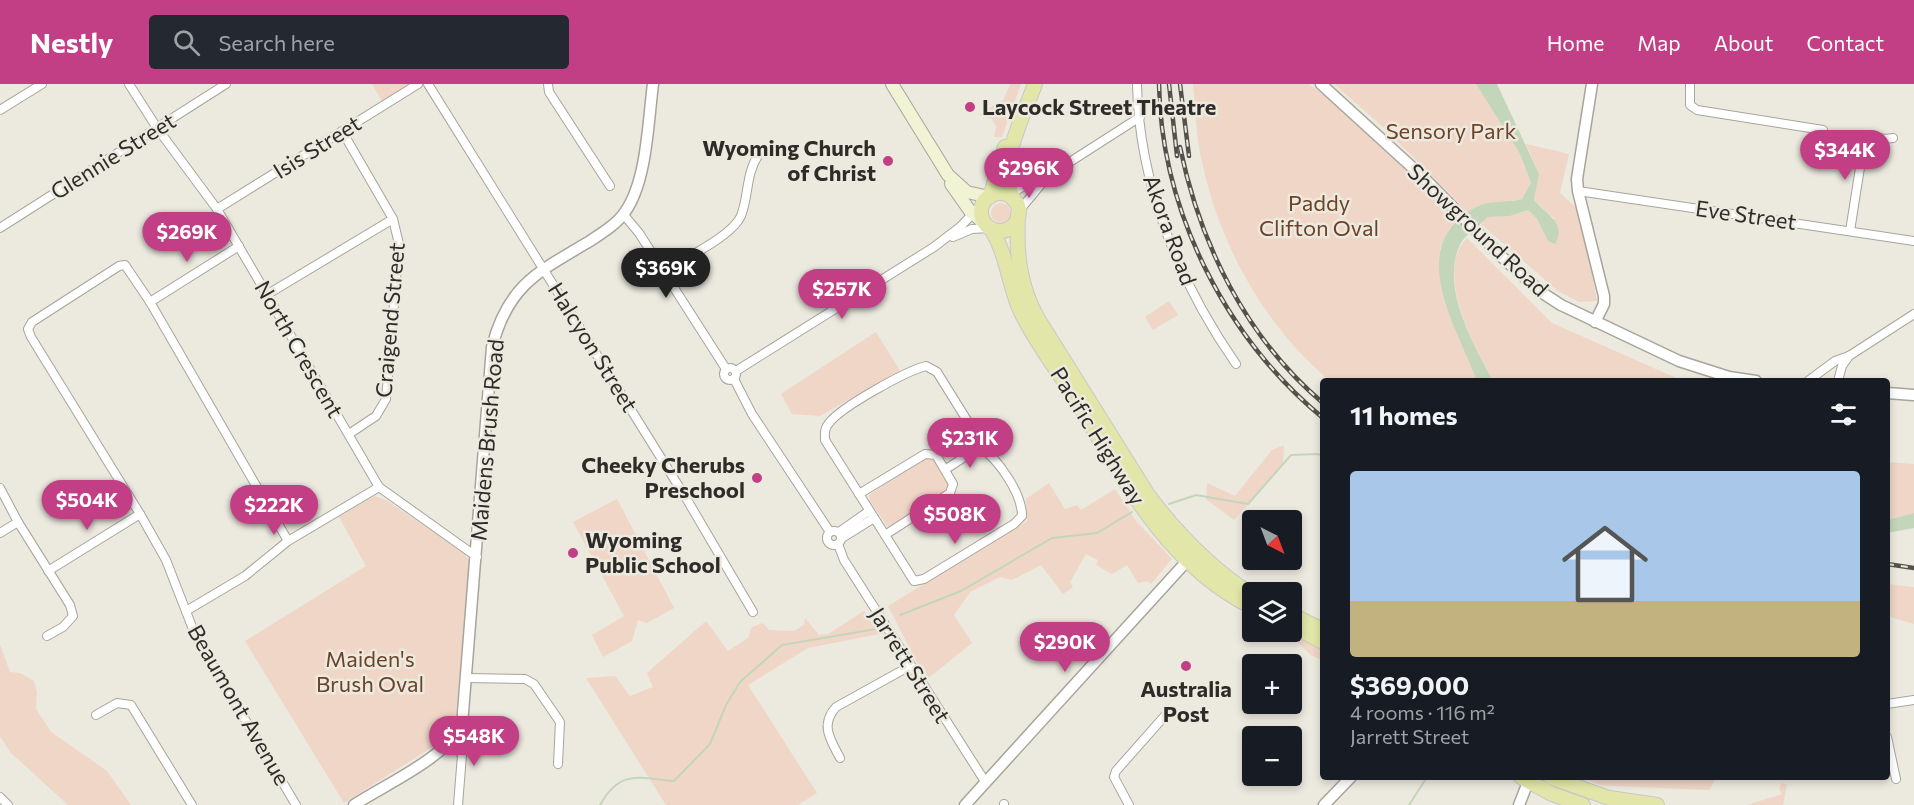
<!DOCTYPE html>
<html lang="en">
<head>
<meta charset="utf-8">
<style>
	body { margin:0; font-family:Commissioner,sans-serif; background:#242831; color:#f1f3f6; height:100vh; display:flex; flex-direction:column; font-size:22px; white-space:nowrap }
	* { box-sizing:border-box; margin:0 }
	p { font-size:20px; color:#9ea1a6 }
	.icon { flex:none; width:33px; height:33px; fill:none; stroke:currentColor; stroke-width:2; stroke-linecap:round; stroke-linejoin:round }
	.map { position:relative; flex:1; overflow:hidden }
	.sheet { position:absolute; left:1320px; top:294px; width:570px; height:402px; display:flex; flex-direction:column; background:#171b24; border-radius:6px; box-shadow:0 3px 9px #0003 }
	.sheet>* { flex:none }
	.needle { width:39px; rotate:138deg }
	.fabs { position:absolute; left:1242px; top:426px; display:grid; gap:12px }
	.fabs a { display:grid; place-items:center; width:60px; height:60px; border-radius:6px; background:#171b24; box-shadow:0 3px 9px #0003; font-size:30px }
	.price { position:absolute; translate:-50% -51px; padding:0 14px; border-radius:21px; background:#c23f86; color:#fff; font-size:20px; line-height:39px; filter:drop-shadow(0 2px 3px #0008) }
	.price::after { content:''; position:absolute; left:50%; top:36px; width:18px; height:14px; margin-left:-9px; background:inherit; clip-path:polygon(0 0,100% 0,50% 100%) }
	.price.current { background:#222; color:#fff }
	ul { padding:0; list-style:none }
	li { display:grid; align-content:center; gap:12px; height:318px; padding:0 30px }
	li span { display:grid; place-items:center; height:186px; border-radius:6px; color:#555 }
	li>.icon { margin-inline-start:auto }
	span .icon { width:108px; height:108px; fill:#fffc; stroke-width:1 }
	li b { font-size:26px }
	h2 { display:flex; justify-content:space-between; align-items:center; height:72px; padding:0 30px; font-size:26px }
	header { display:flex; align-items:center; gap:36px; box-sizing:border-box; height:84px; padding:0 30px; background:#c23f86; color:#fff }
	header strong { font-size:28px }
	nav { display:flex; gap:33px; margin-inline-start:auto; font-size:21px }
	.search { width:420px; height:54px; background:#242831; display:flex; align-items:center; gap:15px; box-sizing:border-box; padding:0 21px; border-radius:6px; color:#9ea1a6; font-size:22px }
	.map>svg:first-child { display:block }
	.green { fill:#efd6c7 }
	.water { fill:#c4d6b9 }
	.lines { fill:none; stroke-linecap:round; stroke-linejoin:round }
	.stream { stroke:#c4d6b9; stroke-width:2 }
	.minor-casing { stroke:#a7a59b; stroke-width:10 }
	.tertiary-casing { stroke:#a7a59b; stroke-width:13 }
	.secondary-casing { stroke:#a7a59b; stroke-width:14 }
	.primary-casing { stroke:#c8c8c7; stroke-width:16 }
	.minor { stroke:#fff; stroke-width:8 }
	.tertiary { stroke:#fff; stroke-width:10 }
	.secondary { stroke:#f0f3d4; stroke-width:12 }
	.primary { stroke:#e2e7a9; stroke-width:14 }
	.rail-casing { stroke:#53514c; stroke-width:4.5 }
	.rail { stroke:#ece9df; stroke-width:2; stroke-dasharray:7; stroke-linecap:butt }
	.poi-dot { fill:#c23f86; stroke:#ece9df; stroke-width:2 }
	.labels { text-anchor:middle; stroke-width:5; stroke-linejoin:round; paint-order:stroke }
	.poi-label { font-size:22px; font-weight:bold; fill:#2d2c28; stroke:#ece9df; text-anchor:start }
	.park-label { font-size:22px; fill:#6d4226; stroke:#ece9df }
	.street-label { font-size:22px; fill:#2d2c28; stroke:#ece9df }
</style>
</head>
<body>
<header>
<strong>Nestly</strong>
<div class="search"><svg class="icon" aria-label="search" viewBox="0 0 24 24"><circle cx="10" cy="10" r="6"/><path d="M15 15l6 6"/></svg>Search here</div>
<nav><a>Home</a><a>Map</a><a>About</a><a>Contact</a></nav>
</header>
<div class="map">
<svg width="1914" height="721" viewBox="0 0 1914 721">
	<rect width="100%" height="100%" fill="#ece9df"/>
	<g class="green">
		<path d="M372,0H408L382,17Z"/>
		<path d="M1010,0H1021L1002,53H994L996,42L992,35L979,31L1004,15Z"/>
		<path d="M1193,0H1309L1337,22L1459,137L1449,145L1440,165L1477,297H1330C1266,243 1221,164 1203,82C1196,56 1196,27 1193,0Z"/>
		<path d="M1334,0H1476L1520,70L1531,99L1522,115L1477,122L1469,129L1382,42Z"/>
		<path d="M1526,60L1569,70L1560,109L1580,127L1597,217L1579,218L1558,207L1481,140L1488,133L1510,132L1528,126L1537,135L1548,157L1554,134L1534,116L1539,90Z"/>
		<circle cx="1001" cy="129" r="10"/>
		<path d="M1467,154L1552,239L1683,297H1493C1475,263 1433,188 1467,154Z"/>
		<path d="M1169,217L1178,231L1153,246L1145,233Z"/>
		<path d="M876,248L900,287L820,332L792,330L781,310Z"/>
		<path d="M1284,361L1283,380L1234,436L1206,415L1207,399L1235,412L1272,366Z"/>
		<path d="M932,373L950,398L947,407L895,441L887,442L870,417L869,411L926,374Z"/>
		<path d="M1887,378L1914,380V429L1887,436Z"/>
		<path d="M1049,399L1065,425L1077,421L1081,426L1115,405L1137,438L1172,475L1151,500L1147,497L1138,499L1127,481L1112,490L1096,481L1098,476L1086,470L1070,498L1073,503L1063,510L1041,481L1012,496L1000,493L970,508L954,531L972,559L926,596L888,522L1027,437L1026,415Z"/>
		<path d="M374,412L386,416L464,469L472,482L456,629L450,647L437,660L344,719L245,557L366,482L339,433Z"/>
		<path d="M617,415L674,524L647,539L638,536L632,557L603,573L592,551L624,532L573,438Z"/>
		<path d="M1887,500L1914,503V540L1887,532Z"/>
		<path d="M864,527L879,550L808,564L748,601L817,709L798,721H666L586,594L615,592L630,612L653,603L647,589L706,537L728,567L748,554L752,543L763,539L769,546L794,547L804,541L805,534L819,551L828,550Z"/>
		<path d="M1272,548H1285L1323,566V576L1312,572L1297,558Z"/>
		<path d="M0,561L10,588L20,589L34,597L37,608L36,625L51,648L107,687L131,721H68L10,668L0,652Z"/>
		<path d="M1581,693H1717L1709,706L1614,702L1600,701Z"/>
		<path d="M1782,699L1787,701L1783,721H1747L1782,710L1779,705Z"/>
	</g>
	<g class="water">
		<path d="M1476,0H1497L1539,90L1534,116C1546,130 1567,139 1555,160L1548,157L1537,135L1528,126L1510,132L1488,133C1480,141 1463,152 1459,163C1441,205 1474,261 1493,297H1477C1457,242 1403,163 1476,123C1489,116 1507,119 1522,115L1531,99L1520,70Z"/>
		<path d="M1914,429V444L1887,449V436Z"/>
	</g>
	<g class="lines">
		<g class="stream">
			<path d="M1169,420L1196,411L1248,420L1291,371L1318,370L1323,372"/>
			<path d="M900,531L961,507L1052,454L1097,449L1132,428"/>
			<path d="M600,721C620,685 638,694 674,697L710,660L726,621L740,598L782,561L876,545"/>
			<path d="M1409,721L1427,693"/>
		</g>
		<defs>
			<g id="minor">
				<path d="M129,0L157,44L217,125L379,403L477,473"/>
				<path d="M428,0L686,414L753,528"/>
				<path d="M548,0L549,8L610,102"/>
				<path d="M1137,0C1139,101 1179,198 1236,280"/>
				<path d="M1690,0V21L1697,26L1823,46"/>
				<path d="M0,26L42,0"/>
				<path d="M342,47L393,135L399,160L386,315L376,332L349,350"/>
				<path d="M1010,79L1018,90L1035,95"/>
				<path d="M1578,107L1914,157"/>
				<path d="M1002,110L1019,105L1045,90"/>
				<path d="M217,125L418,0"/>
				<path d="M1018,128L1048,92L1140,33"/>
				<path d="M624,131L639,149L726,285"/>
				<path d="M0,144L226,0"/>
				<path d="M1850,147L1865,52L1885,55L1893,54"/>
				<path d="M953,153L972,145L990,144"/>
				<path d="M664,188C684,174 736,151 742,129C749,108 746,89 759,70"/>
				<path d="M268,210L393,135"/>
				<path d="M150,218L239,162"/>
				<path d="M926,282L937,288L978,354L980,363C998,375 1022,409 1022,432L1014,440L924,495L914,497L825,356C825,349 824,345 829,339C841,323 906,287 926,282Z"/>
				<circle cx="730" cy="290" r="6"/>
				<path d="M736,287L934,163L960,143L983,119"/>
				<path d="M734,295L752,330L830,448"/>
				<path d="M1808,297L1835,277L1849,272L1914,230"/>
				<path d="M1838,297L1842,282L1849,272"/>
				<path d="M946,385L980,363"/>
				<path d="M0,404L18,438L70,521L73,532L63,543L47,552"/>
				<path d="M859,410L925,370L936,371L953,400L950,409L885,451"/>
				<circle cx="834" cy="454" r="7"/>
				<path d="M839,448L869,427"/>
				<path d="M0,449L18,438"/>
				<path d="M842,454L874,434"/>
				<path d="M288,457L150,218L125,181L119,182L32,238L28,245L31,253L140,430L166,476L196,553L296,721"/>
				<path d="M838,460L844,476L986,699"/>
				<path d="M48,487L140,430"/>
				<path d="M186,527L245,492L288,457L379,403"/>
				<path d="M467,594L525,595L534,600L560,638L558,680"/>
				<path d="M1887,620L1914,616"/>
				<path d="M96,631L117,619L131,621L192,721"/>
				<path d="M1887,653L1896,695"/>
				<path d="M452,657L462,671L458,721"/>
				<path d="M840,674C830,655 820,641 836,623L910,582"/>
				<path d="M0,713L8,721"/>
				<path d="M1004,720V721"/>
				<path d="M1129,721L1114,693L1116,687L1169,627"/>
			</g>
			<g id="tertiary">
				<path d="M1321,0L1425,95L1503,174L1541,208L1561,221L1679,277L1729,293L1756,297"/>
				<path d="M1592,0L1577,95L1578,107L1604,212V220L1595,238"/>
				<path d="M1887,309L1914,311"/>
				<path d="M354,721C386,700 444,675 462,641L492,263C508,201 538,188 590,157C602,149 617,140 625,128C647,97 648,38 653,0"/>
				<path d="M965,721L1187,477"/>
				<path d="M1324,721L1351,693"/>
				<path d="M1519,721L1528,698"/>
			</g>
			<g id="secondary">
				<path d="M892,0L948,91L967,108L989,113"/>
				<path d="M951,100L970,127L985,140"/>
			</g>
			<g id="primary">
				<circle cx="1000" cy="128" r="19"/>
				<path d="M990,113L1005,63"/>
				<path d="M1014,116C996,81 1023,34 1035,0"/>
				<path d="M1018,130C1016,168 1019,202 1038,235L1148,411C1178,451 1210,484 1252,511"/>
				<path d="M991,145C1007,170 1008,199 1020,226C1034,256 1055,283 1073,311C1121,391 1165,480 1252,523"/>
				<path d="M1292,531L1323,546"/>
				<path d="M1292,542L1323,558"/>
				<path d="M1521,693L1552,710L1583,721"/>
				<path d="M1550,693L1609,714L1657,721"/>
			</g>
		</defs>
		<use href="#minor" class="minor-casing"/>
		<use href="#tertiary" class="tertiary-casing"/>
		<use href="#secondary" class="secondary-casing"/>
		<use href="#primary" class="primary-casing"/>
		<use href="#minor" class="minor"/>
		<use href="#tertiary" class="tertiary"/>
		<use href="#secondary" class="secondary"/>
		<use href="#primary" class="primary"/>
		<defs>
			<g id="rail">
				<path d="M1159,0C1161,127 1226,254 1323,334"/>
				<path d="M1169,0L1177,72"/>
				<path d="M1180,0L1189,72"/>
				<path d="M1180,63C1200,160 1246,254 1323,319"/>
				<path d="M1887,480L1914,484"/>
			</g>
		</defs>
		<use href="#rail" class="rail-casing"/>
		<use href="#rail" class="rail"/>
	</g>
	<g class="poi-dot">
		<circle cx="970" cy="23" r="6"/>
		<circle cx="888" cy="77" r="6"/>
		<circle cx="757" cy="394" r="6"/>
		<circle cx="573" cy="469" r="6"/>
		<circle cx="1186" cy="582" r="6"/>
	</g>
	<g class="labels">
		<g class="poi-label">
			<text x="982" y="31">Laycock Street Theatre</text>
			<text x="876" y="72" text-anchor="end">Wyoming Church<tspan x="876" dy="25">of Christ</tspan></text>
			<text x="745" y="389" text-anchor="end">Cheeky Cherubs<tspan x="745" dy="25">Preschool</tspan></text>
			<text x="585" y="464">Wyoming<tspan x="585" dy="25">Public School</tspan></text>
			<text x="1186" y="613" text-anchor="middle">Australia<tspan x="1186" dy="25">Post</tspan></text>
		</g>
		<g class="park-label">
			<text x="1451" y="55">Sensory Park</text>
			<text x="1319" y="127">Paddy<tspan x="1319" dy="25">Clifton Oval</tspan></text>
			<text x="370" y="583">Maiden's<tspan x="370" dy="25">Brush Oval</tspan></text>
		</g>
		<g class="street-label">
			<text transform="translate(317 63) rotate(-32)" y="8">Isis Street</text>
			<text transform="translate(113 72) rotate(-32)" y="8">Glennie Street</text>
			<text transform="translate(1746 131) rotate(8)" y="8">Eve Street</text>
			<text transform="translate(1170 146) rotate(70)" y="8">Akora Road</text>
			<text transform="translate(1478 146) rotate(43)" y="8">Showground Road</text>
			<text transform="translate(390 236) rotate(-85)" y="8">Craigend Street</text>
			<text transform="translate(593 263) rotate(58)" y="8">Halcyon Street</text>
			<text transform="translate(299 265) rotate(60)" y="8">North Crescent</text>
			<text transform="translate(1098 352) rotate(58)" y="8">Pacific Highway</text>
			<text transform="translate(487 356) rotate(-85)" y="8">Maidens Brush Road</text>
			<text transform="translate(910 581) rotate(58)" y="8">Jarrett Street</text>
			<text transform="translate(239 621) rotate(60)" y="8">Beaumont Avenue</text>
		</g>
	</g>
</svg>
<div class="fabs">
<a><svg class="needle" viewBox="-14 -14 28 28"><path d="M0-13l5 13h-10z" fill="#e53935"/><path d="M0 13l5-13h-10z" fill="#9ea1a6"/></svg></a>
<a><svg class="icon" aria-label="layers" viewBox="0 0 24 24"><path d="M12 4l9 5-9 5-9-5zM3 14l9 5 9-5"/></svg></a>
<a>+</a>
<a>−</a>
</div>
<b class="price" style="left:1845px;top:97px">$344K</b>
<b class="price" style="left:1029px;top:115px">$296K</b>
<b class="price" style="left:187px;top:179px">$269K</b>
<b class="price current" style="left:666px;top:215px">$369K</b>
<b class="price" style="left:842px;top:236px">$257K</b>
<b class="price" style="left:970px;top:385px">$231K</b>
<b class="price" style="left:87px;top:447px">$504K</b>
<b class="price" style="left:274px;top:452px">$222K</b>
<b class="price" style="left:955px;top:461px">$508K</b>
<b class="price" style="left:1065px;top:589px">$290K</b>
<b class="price" style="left:474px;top:683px">$548K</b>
<section class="sheet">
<h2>11 homes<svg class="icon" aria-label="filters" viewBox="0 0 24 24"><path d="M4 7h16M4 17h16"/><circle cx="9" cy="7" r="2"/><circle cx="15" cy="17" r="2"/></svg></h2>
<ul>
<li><span style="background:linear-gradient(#a9c7e8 70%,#c2b280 0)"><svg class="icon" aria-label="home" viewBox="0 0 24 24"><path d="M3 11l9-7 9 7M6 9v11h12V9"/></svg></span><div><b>$369,000</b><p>4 rooms · 116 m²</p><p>Jarrett Street</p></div></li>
</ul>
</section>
</div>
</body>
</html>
